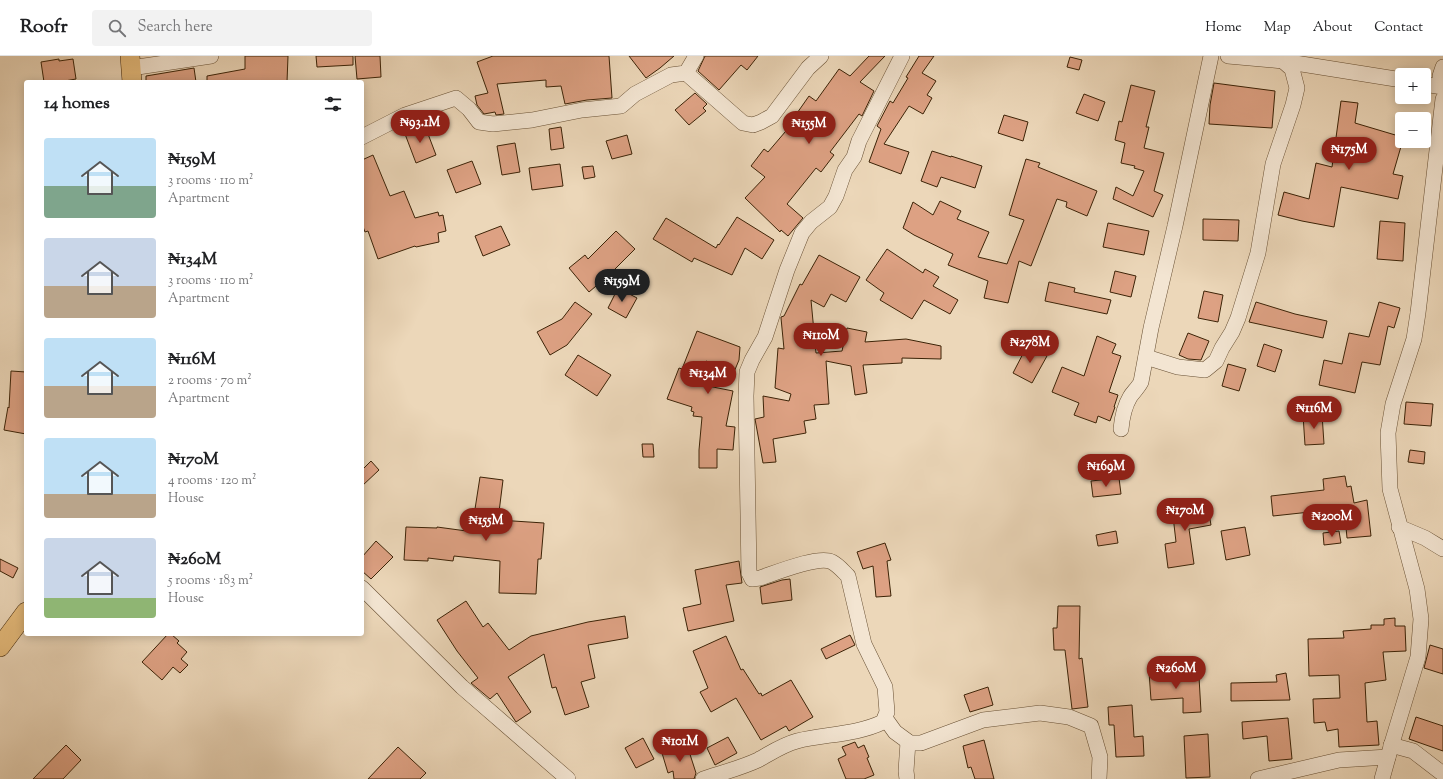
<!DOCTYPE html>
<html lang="en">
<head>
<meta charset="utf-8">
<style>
	body { margin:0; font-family:"Sorts Mill Goudy",serif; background:#f2f2f2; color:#202124; height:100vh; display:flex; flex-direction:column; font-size:15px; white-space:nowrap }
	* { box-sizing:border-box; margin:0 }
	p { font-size:13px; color:#757577 }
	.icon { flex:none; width:22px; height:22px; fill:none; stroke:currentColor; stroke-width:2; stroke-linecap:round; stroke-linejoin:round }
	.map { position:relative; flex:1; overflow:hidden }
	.drawer { position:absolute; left:24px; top:24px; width:340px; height:556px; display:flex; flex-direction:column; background:#fff; border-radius:4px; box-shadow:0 2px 10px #0003 }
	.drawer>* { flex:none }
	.controls { position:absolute; left:1395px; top:12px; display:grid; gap:8px }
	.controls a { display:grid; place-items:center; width:36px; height:36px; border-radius:4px; background:#fff; box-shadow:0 2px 10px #0003; font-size:20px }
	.price { position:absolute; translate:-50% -34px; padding:0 9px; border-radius:14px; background:#8f2418; color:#fff; font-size:13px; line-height:26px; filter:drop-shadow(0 1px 2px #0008) }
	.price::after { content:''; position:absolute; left:50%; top:24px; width:12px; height:9px; margin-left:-6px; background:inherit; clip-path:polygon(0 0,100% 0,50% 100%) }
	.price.selected { background:#222; color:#fff }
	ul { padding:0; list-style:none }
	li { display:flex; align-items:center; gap:12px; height:100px; padding:0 20px }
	li span { display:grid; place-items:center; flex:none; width:112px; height:80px; border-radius:4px; color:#555 }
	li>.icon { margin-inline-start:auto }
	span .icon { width:48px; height:48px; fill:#fffc; stroke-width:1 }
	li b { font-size:17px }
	h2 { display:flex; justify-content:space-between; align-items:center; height:48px; padding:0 20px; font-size:17px }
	header { display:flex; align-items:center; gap:24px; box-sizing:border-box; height:56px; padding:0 20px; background:#fff; border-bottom:1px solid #e0e0e0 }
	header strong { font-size:19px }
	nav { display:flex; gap:22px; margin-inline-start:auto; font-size:14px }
	.search { width:280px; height:36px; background:#f2f2f2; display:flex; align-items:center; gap:10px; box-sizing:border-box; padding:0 14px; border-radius:4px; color:#757577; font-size:15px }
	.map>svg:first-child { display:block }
	.building { fill:#dda183; stroke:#3c2307 }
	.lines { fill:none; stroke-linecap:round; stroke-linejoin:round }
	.minor-casing { stroke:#685034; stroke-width:16 }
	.major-casing { stroke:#3c2307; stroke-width:20 }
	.minor { stroke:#f3e5d2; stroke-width:15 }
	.major { stroke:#e6bc7c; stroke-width:19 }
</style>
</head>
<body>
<header>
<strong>Roofr</strong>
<div class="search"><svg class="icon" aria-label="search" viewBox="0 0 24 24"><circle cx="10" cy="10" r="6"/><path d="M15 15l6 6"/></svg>Search here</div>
<nav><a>Home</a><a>Map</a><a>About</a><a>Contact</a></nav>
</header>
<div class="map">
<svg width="1443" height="723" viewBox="0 0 1443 723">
	<rect width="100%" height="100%" fill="#ecd7b9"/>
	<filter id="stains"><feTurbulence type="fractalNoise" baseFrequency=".005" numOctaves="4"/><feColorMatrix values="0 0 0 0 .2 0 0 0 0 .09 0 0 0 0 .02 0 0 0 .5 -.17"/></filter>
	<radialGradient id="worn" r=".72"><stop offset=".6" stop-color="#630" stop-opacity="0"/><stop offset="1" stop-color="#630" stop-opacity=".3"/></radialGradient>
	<g class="building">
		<path d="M245,0H288L287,26H207V20L245,13Z"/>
		<path d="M316,0H353V9L317,11Z"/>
		<path d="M355,0H380L381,21L357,23Z"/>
		<path d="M493,0H609L612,42L587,44L565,48L561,30L546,31V24L497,28L504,58L496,59L495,56L484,58L477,49L475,40L488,37L477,6Z"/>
		<path d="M629,0H674L660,12L646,22Z"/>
		<path d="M705,0H758L747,14L741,9L719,34L698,15Z"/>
		<path d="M869,0H885L860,26L874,35L862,60L859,58L830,96L834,99L821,116L816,112L787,148L803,162L788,180L781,174L780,176L745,142L765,121L751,110L764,93L768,96L797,62L795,60L809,40L816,45L839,13L850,20Z"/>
		<path d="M919,0H934L922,17L936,25L927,39L932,42L923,58L909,50L884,88L909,96L901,118L869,106L881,73L877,70L890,45L893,47L908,22L906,21Z"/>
		<path d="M1070,1L1082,4L1079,14L1067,11Z"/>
		<path d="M59,3V5L73,3L76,23L59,26H44L41,6Z"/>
		<path d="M194,12L196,26H146V20Z"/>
		<path d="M1214,27L1275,35L1272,72L1209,68L1210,49Z"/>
		<path d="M1131,29L1155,35L1146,71H1149L1144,92L1164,97L1154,135L1163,139L1153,161L1113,143L1116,131L1133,140L1144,115L1134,112L1135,110L1121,107L1125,87L1115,84L1119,65L1122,66Z"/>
		<path d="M695,37L707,48L703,52L706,55L689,69L675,54Z"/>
		<path d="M1084,38L1105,46L1098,65L1076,57Z"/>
		<path d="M1341,45L1358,47L1355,67L1402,81V87L1393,118L1403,120L1398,143L1341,131L1334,171L1302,165L1278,159L1284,136L1309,143L1316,107L1332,111Z"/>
		<path d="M1004,59L1028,66L1023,85L998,77Z"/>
		<path d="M425,70L436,99L416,107L405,78Z"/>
		<path d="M561,71L564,92L551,94L549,73Z"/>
		<path d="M627,79L632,98L612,103L606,85Z"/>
		<path d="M515,87L520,116L502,119L497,90Z"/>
		<path d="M932,95L951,101V100L982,110L975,132L941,121L937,131L921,125Z"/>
		<path d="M373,99L390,140L404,135L415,162L438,156L439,160L443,159L446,175L438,177L439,186L416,191L415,190L378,203L368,175L365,176L362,168V104Z"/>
		<path d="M1026,103L1040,107L1038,111L1097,135L1087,160L1066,151L1067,146L1057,143L1031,210L1019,205L1008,247L984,242L988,225L948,209L953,198L914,179L903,172L913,146L933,159L940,145L961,155L957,163L989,176L978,201L1007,208L1024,164L1009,159Z"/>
		<path d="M472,105L481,128L456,137L447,114Z"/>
		<path d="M560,108L563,130L532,134L529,112Z"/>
		<path d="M593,110L595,121L584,123L582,111Z"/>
		<path d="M737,161L774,184L762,203L745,192L732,219L694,202L692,206L653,183L666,162L716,192L718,188L719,189Z"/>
		<path d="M1203,163L1239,164L1238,185L1203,184Z"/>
		<path d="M1380,165L1405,167L1403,205L1377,203Z"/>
		<path d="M1108,167L1149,175L1144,199L1103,191Z"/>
		<path d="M501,170L510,189L483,200L475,180Z"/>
		<path d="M616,175L635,193L609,219L589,236L569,212L585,199L588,203Z"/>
		<path d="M887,193L923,217L925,213L939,221L933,230L958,244L950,258L924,244L912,263L880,244L884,237L866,224Z"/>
		<path d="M819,199L860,221L846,246L831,238L824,251L811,244L816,297L842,295L847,272L867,276L865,286L906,283L941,290V303L902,302V307L863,309L867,337L855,339L851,310L826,305L829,348L814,349L816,363L804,365L806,377L773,383L776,406L763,407L755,363L764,361L763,340L789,345L791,338L775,332L778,292L784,293L781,262V261L784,260L800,228L802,229Z"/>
		<path d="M1115,215L1136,220L1131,241L1110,236Z"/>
		<path d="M1049,226L1075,232L1074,236L1111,244L1107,258L1045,245Z"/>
		<path d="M618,232L637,242L626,262L608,252Z"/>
		<path d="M1204,235L1223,239L1218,266L1198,262Z"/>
		<path d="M575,246L592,258L567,289L550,299L537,276L562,263Z"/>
		<path d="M1256,246L1295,258L1327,265L1323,282L1249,266Z"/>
		<path d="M1379,246L1400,252L1394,272L1388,270L1380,309L1362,306L1355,337L1319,329L1324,304L1342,308L1349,277L1369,281Z"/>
		<path d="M697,275L740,291L739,304L734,316L706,305L698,328L733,335L726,370L735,371L733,394L717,393V412H699V394L702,361L693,360L694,356L691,355L692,351L667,343L679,312L682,313Z"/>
		<path d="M1188,277L1209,285L1201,304L1188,303L1179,299Z"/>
		<path d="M1097,280L1116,288L1112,297L1121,300L1109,336L1118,339L1114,351H1115L1110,365L1098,360L1096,367L1074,359L1079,347L1052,336L1062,311L1084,320Z"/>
		<path d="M1264,288L1282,294L1275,316L1257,310Z"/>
		<path d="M1027,290L1047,300L1032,327L1013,317Z"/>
		<path d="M578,299L611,319L597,340L565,319Z"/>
		<path d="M1228,308L1246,313L1239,335L1222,330Z"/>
		<path d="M11,315L26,316V378L4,374L8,351L9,352Z"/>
		<path d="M1406,346L1433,348L1431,370L1404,368Z"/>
		<path d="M1322,358L1324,388L1305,389L1303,359Z"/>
		<path d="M642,388H653L654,401H643Z"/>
		<path d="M1410,394L1425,396L1424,408L1408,406Z"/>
		<path d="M371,405L379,414L362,430V414Z"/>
		<path d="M1345,420L1347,431L1351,430L1354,447L1367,444L1371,480L1347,482L1344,450L1310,454V456L1273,460L1271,440L1324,434L1323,423Z"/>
		<path d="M480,421L503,424L498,464L544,467L541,503H538L536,538L499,537L500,505L454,500L453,505L428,502V505L404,504L406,471L437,472V471L474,476L477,453H475Z"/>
		<path d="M1119,422L1121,438L1093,441L1091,425Z"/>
		<path d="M1207,446L1211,469L1189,473L1194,508L1168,512L1165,488L1176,486L1173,460H1170L1169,448L1180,447L1181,451Z"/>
		<path d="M1245,471L1250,499L1226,504L1221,475Z"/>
		<path d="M1116,475L1118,487L1098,490L1096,479Z"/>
		<path d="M1339,475L1341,487L1324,489L1323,477Z"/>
		<path d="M376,485L393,501L371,523L362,515V501Z"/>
		<path d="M885,487L891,504L887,505L891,540L876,541L873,510L863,513L857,496Z"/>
		<path d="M0,503L18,512L13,522L0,515Z"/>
		<path d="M739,505L742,527L726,529L734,565L688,575L683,552L701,548L695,514Z"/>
		<path d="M790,523L792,544L762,548L760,531L782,524Z"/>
		<path d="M466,545L483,571L488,567L509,594L531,580L588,566L625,560L628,582L588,589L595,622L581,626L589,651L565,659L556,631L552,632L544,598L508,621L531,656L516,666L497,637L490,643L471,627L478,622L457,595L437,564Z"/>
		<path d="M1058,550H1080L1079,603L1082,602L1088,651L1072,653L1065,594H1054L1053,572H1057Z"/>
		<path d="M1395,562V570H1405L1406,595L1383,596L1386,624L1365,627L1367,666L1377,665L1379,689L1339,691L1338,673L1327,675L1325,666L1314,667L1313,643L1340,642L1339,619L1309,620L1308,583L1344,582L1343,575L1371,573V569H1384V563Z"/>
		<path d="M168,578H171L179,585L177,587L187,596L181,603L188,609L180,617L173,611L162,624L142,606Z"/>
		<path d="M850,579L855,589L826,603L821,593Z"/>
		<path d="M726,580L741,614L743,613L759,638L761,637L762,640L791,624L813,661L789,675L786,670L761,684L736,642L711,656L700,636L708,632L693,595Z"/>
		<path d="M1430,589L1443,593V618L1424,612Z"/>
		<path d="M1175,614L1176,623L1199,621L1201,656L1183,657V642L1151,644L1149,616Z"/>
		<path d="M1286,617L1290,644L1231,645V627L1277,626L1276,619Z"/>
		<path d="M988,631L993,649L970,656L964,639Z"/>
		<path d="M1132,649L1134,681L1143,680L1144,700L1116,701L1114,669H1109L1108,651Z"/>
		<path d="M1416,661L1443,670V695L1409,683Z"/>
		<path d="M1288,662L1292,703L1269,705L1267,680L1243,683L1242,666Z"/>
		<path d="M1208,678L1210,721L1186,722L1184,680Z"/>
		<path d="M728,681L737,697L715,709L707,692Z"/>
		<path d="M643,682L654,703L636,712L625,692Z"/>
		<path d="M984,684L994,723H975L971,711L968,712L963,690Z"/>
		<path d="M855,686L858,692L864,689L869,701L867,702L874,719L864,723H846L838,703L846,699L842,691Z"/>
		<path d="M66,689L81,704L63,723H33Z"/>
		<path d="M687,689L696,717L694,723H674L673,715L668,717L662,697Z"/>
		<path d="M398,691L426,717L420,723H368Z"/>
	</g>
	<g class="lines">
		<defs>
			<g id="minor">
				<path d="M1228,0L1283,5L1402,24"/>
				<path d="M1443,11L1440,20L1443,29"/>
				<path d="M131,12L211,0"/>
				<path d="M686,17L743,67L753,69L761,66L772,60L808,12L821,0"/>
				<path d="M1424,28L1443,31"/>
				<path d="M362,81L405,59L456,42L469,53L479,66L493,68L532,64L582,54L621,50L635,38L671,19L686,17L696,0"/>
				<path d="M1146,301L1178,311L1205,314L1216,305L1222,292L1232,276L1238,262L1258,197L1273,108L1293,49L1297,32L1292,13L1283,5L1284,0"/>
				<path d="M1121,373C1122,362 1124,351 1130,341C1133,336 1138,332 1141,326L1151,272L1175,170L1211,0"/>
				<path d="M1399,471L1425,482L1443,493"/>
				<path d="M362,532L462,631L568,723"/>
				<path d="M885,662L895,676L910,687H921L983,664L1040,657L1069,661L1091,670L1100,701L1099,723"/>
				<path d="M1391,689L1413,695L1443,718"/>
				<path d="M703,723C721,717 741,712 758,704C771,697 782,689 797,685C825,678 856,679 883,666L887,656L885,631L864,588L848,520C843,515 838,509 832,506C819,499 775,517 760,522L752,523L749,517L746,340L747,316L752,304L765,281L787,214L802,177L811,166L830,151L836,140L845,114L854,101L859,85L902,0"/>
				<path d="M907,723L906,715L908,686"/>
				<path d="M1258,723L1339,704L1388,701"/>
				<path d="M1382,723L1392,687L1418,601L1421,563L1417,533L1390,433L1388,377L1393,348L1414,283L1418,257L1443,43"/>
			</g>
			<g id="major">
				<path d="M130,0L132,26"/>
				<path d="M0,591L26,556"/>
			</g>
		</defs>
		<use href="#minor" class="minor-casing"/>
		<use href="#major" class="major-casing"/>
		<use href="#minor" class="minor"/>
		<use href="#major" class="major"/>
	</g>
	<rect width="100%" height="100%" filter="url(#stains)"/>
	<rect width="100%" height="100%" fill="url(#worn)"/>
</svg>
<div class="controls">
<a>+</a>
<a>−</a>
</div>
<b class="price" style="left:420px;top:88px">₦93.1M</b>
<b class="price" style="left:809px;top:89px">₦155M</b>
<b class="price" style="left:1349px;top:115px">₦175M</b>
<b class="price selected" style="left:622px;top:247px">₦159M</b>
<b class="price" style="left:821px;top:301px">₦110M</b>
<b class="price" style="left:1030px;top:308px">₦278M</b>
<b class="price" style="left:708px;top:339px">₦134M</b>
<b class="price" style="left:1314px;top:374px">₦116M</b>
<b class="price" style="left:1106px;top:432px">₦169M</b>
<b class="price" style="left:1185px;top:476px">₦170M</b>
<b class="price" style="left:1332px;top:482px">₦200M</b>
<b class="price" style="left:486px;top:486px">₦155M</b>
<b class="price" style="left:1176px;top:634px">₦260M</b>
<b class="price" style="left:680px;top:707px">₦101M</b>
<section class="drawer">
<h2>14 homes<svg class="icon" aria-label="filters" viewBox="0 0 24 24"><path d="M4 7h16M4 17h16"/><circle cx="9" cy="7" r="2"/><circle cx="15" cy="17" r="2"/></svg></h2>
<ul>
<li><span style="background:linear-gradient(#bfe0f5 60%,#7fa58c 0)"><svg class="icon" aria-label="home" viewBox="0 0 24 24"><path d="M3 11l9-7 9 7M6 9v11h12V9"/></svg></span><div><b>₦159M</b><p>3 rooms · 110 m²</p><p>Apartment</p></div></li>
<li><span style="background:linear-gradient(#c9d6e8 60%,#b9a48a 0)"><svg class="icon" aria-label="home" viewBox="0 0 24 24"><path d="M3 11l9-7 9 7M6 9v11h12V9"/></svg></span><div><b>₦134M</b><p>3 rooms · 110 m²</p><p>Apartment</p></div></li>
<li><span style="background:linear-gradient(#bfe0f5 60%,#b9a48a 0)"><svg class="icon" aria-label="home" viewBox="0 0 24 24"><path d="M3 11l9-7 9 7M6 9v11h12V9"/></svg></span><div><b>₦116M</b><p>2 rooms · 70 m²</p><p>Apartment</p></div></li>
<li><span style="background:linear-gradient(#bfe0f5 70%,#b9a48a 0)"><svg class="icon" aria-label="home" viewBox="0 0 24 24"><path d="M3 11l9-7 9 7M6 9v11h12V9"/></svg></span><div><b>₦170M</b><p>4 rooms · 120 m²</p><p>House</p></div></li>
<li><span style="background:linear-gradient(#c9d6e8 75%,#8fb573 0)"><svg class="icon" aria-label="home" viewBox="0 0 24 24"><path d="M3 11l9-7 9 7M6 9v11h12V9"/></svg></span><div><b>₦260M</b><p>5 rooms · 183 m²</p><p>House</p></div></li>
</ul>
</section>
</div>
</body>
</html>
